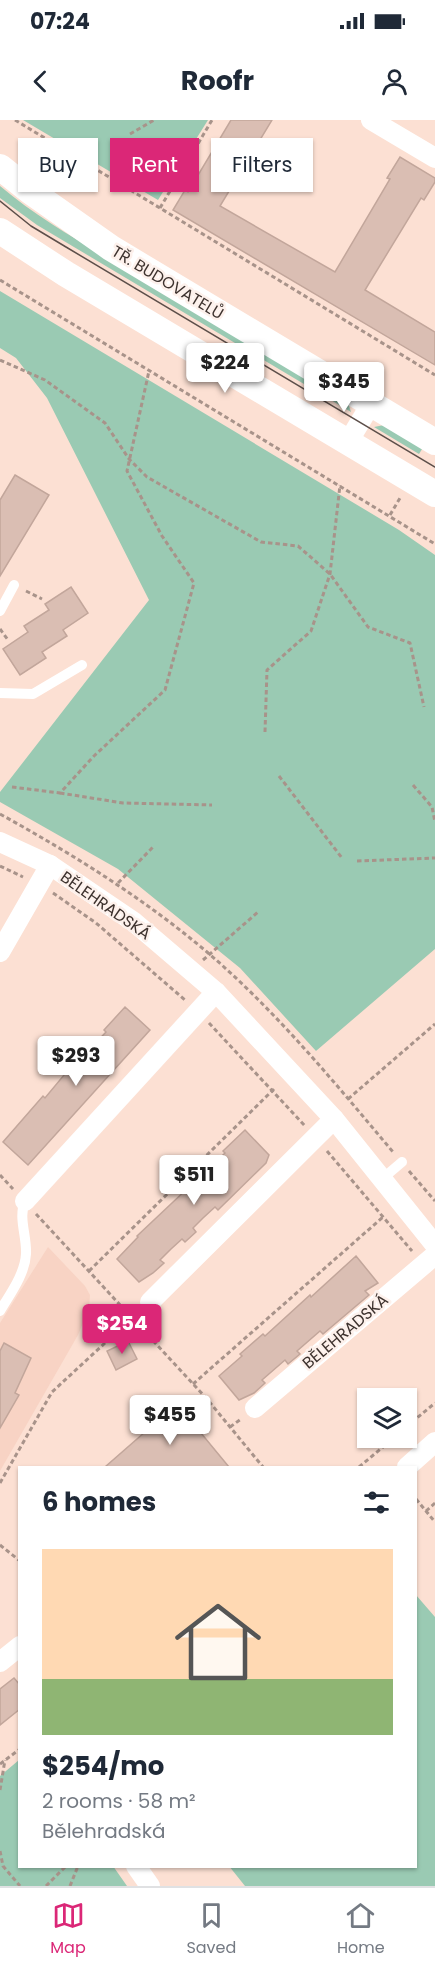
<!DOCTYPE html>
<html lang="en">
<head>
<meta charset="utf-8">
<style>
	body { margin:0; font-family:Poppins,sans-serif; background:#f6f6f7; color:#1f2937; height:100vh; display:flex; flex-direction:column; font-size:22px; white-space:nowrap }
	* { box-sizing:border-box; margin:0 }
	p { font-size:20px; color:#747a83 }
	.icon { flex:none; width:33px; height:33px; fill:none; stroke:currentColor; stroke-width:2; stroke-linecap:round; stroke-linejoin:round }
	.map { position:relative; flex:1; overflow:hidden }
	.drawer { position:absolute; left:18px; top:1346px; width:399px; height:402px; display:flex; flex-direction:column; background:#fff; border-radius:0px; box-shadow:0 2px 4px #0004 }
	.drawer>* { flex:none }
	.guide { position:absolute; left:18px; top:18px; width:399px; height:54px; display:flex; gap:12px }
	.tools { position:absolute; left:357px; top:1268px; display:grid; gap:12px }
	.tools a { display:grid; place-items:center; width:60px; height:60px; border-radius:0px; background:#fff; box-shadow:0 2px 4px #0004; font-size:30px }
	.price { position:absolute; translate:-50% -51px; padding:0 14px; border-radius:6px; background:#fff; color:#222; font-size:20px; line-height:39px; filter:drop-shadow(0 2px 3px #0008) }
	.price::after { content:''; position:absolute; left:50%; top:36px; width:18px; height:14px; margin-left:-9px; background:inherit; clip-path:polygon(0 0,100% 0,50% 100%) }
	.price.on { background:#db2777; color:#fff }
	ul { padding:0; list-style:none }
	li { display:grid; align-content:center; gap:12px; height:318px; padding:0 24px }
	li span { display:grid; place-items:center; height:186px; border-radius:0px; color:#555 }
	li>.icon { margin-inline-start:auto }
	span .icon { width:108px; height:108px; fill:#fffc; stroke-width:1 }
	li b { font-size:26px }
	h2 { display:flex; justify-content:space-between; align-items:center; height:72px; padding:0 24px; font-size:26px }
	.pill { padding:0 21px; border-radius:0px; background:#fff; box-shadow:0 2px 4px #0004; font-size:21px; line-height:54px }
	.pill.on { background:#db2777; color:#fff }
	.status { display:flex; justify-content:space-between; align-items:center; height:42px; padding:0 30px; background:#fff; direction:ltr }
	.status svg { height:16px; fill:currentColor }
	header { display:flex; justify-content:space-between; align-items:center; height:78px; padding:0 24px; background:#fff; font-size:27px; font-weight:700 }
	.tabs { display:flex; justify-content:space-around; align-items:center; height:84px; border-top:2px solid #e0e1e3; background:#fff; font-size:16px; color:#747a83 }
	.tabs a { display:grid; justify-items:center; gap:3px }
	.tabs .on { color:#db2777 }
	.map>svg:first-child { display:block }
	.built { fill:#f8d3c4 }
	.green { fill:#9acab3 }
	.building { fill:#dabeb3; stroke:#c2a69b; stroke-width:1.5 }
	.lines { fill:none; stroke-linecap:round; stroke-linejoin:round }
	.path { stroke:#a8938a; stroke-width:3; stroke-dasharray:4.5 3; stroke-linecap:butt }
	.service { stroke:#fff; stroke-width:10 }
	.minor { stroke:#fff; stroke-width:20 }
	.tertiary { stroke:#fff; stroke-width:26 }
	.tram { stroke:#5d4f4a; stroke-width:1.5 }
	.labels { text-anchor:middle; stroke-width:5; stroke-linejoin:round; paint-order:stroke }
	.street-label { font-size:16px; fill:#3d322e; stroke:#fdf1ec }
</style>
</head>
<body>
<div class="status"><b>07:24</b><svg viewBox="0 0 49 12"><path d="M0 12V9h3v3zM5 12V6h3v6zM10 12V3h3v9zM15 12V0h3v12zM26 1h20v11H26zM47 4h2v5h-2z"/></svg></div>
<header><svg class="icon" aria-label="back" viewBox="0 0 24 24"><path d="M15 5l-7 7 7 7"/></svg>Roofr<svg class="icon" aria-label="person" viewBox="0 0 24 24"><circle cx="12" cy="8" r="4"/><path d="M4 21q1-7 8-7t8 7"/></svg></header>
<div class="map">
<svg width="435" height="1766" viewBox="0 0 435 1766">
	<rect width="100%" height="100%" fill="#fce0d3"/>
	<path class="built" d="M48,1127L85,1166L90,1175L89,1189L78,1215L0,1351V1203Z"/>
	<g class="green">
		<path d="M23,0H208L158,80Z"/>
		<path d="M0,66C46,105 98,131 149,162C216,202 282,243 348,283L351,292L37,105L0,78Z"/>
		<path d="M0,171L399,410L435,435V829L316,931L240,848L118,749L0,682V672L149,480L47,278L16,238L0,228Z"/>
		<path d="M384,305L424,326L419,334L374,307Z"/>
		<path d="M416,1475L435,1497V1766H245L229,1746H416Z"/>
		<path d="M19,1640L20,1746H113L127,1766H0V1656Z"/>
	</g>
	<g class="building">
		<path d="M231,0H272L220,86L335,152L390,59L387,58L400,37L435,58V62L424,80L421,78L365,170L435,212V245L173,90L185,70L188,72Z"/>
		<path d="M15,355L49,375L0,456V380Z"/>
		<path d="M71,467L88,493L63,510L67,516L42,532L46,538L20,555L3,529L28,512L24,506L49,490L45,484Z"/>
		<path d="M125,887L150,910L28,1045L3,1022L43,976L45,978L84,931L86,933L106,912L104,910Z"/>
		<path d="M245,1010L269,1035L266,1043L218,1090L215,1087L203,1098L193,1108L196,1112L185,1122L182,1119L171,1129L160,1140L164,1143L153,1153L139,1162L117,1139L138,1117L137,1116L225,1033L223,1031Z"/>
		<path d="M356,1136L378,1163L365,1171L369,1175L323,1214L320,1211L297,1231L300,1234L288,1244L285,1240L262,1260L265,1263L254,1273L239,1280L219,1256L242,1236L240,1234L263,1214L265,1216L310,1175L311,1177Z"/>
		<path d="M128,1221L137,1239L116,1250L107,1231Z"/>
		<path d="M4,1223L31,1238L15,1273L19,1275L0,1308V1231Z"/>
		<path d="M177,1284L229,1347H105Z"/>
		<path d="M14,1558L20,1565V1589L0,1605V1569Z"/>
	</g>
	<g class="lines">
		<g class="path">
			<path d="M15,0L435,255"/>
			<path d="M130,14L154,0"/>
			<path d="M121,21L124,66"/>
			<path d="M160,88L212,0"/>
			<path d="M0,160L435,424"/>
			<path d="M0,240L45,260L105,303L129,339L147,357L261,422L298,426L330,454L368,507L410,523L424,587"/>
			<path d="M390,395L400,378"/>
			<path d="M26,471L42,479"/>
			<path d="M0,509L8,520"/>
			<path d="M265,612L267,550L311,511L330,454L340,365"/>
			<path d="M279,656L342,738"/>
			<path d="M413,665L432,687L435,702"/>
			<path d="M12,667L60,673L94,636L165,570L194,463L162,416L127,351L149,251"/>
			<path d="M60,673L123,683L212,685"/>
			<path d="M0,694C74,735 143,778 207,832C276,891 335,963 393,1032"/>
			<path d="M357,741L435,738"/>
			<path d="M0,746L23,757"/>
			<path d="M118,763L154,726"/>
			<path d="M53,773L96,803L185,880"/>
			<path d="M203,840L258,792"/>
			<path d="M209,903L305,1006"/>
			<path d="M348,979L435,904"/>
			<path d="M327,1031L412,1131"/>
			<path d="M409,1051L435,1081"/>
			<path d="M0,1055L13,1069"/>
			<path d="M36,1094L207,1279L263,1347"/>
			<path d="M89,1151L274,969"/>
			<path d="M193,1264L383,1097"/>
			<path d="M230,1307L241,1299"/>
			<path d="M406,1307L435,1283"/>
			<path d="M359,1347L395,1317"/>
			<path d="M0,1363L52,1272L132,1198"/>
			<path d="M416,1379L435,1402"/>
			<path d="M426,1391L435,1383"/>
			<path d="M0,1425L20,1441"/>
			<path d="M0,1644L20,1629"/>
			<path d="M0,1670L5,1640"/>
			<path d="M0,1731L3,1746L20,1766"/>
			<path d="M46,1766L66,1746"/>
			<path d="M70,1766L78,1746"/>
		</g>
		<g class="service">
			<path d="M0,491L14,465"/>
			<path d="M0,573L33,574L82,545"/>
			<path d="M382,1059L402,1042"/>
			<path d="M0,1191C10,1174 25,1154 26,1134C27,1116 18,1098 25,1081"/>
		</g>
		<g class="minor">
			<path d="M371,0L435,38"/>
			<path d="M348,322L371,284"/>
			<path d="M0,722L50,745L134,802L216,872L334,999L435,1125"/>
			<path d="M0,832L50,745"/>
			<path d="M25,1081L216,872"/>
			<path d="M150,1182L334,999"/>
			<path d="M255,1288L435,1135"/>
			<path d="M407,1347L435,1322"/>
			<path d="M0,1542L20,1526"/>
			<path d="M136,1746L150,1766"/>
		</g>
		<g class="tertiary">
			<path d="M0,47L30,71L111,128L435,322"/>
			<path d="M0,111L66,154L435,374"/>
		</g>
		<path class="tram" d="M0,81L31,106L66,127L435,347"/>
	</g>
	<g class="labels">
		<g class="street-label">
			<text transform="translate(168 162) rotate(31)" y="6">TŘ. BUDOVATELŮ</text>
			<text transform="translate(106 785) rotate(35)" y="6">BĚLEHRADSKÁ</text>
			<text transform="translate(345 1211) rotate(-40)" y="6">BĚLEHRADSKÁ</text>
		</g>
	</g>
</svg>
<div class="tools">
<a><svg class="icon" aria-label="layers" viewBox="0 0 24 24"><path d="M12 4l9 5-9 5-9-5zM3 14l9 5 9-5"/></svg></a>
</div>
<b class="price" style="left:225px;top:274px">$224</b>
<b class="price" style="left:344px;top:293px">$345</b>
<b class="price" style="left:76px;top:967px">$293</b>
<b class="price" style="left:194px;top:1086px">$511</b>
<b class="price on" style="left:122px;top:1235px">$254</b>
<b class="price" style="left:170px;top:1326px">$455</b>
<div class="guide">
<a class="pill">Buy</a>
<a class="pill on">Rent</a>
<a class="pill">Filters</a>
</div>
<section class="drawer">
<h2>6 homes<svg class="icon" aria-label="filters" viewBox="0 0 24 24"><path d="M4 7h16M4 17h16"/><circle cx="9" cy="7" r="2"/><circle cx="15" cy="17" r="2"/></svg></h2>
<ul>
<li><span style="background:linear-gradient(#ffd9b3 70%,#8fb573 0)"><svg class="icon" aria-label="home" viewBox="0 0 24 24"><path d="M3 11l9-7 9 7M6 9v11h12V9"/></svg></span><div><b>$254/mo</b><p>2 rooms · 58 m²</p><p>Bělehradská</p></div></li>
</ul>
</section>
</div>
<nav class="tabs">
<a class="on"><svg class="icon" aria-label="map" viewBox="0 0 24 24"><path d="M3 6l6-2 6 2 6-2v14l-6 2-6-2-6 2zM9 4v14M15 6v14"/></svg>Map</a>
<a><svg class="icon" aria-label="saved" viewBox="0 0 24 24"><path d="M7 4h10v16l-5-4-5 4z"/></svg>Saved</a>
<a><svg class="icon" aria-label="home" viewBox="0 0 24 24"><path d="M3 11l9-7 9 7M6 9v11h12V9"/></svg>Home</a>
</nav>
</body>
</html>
